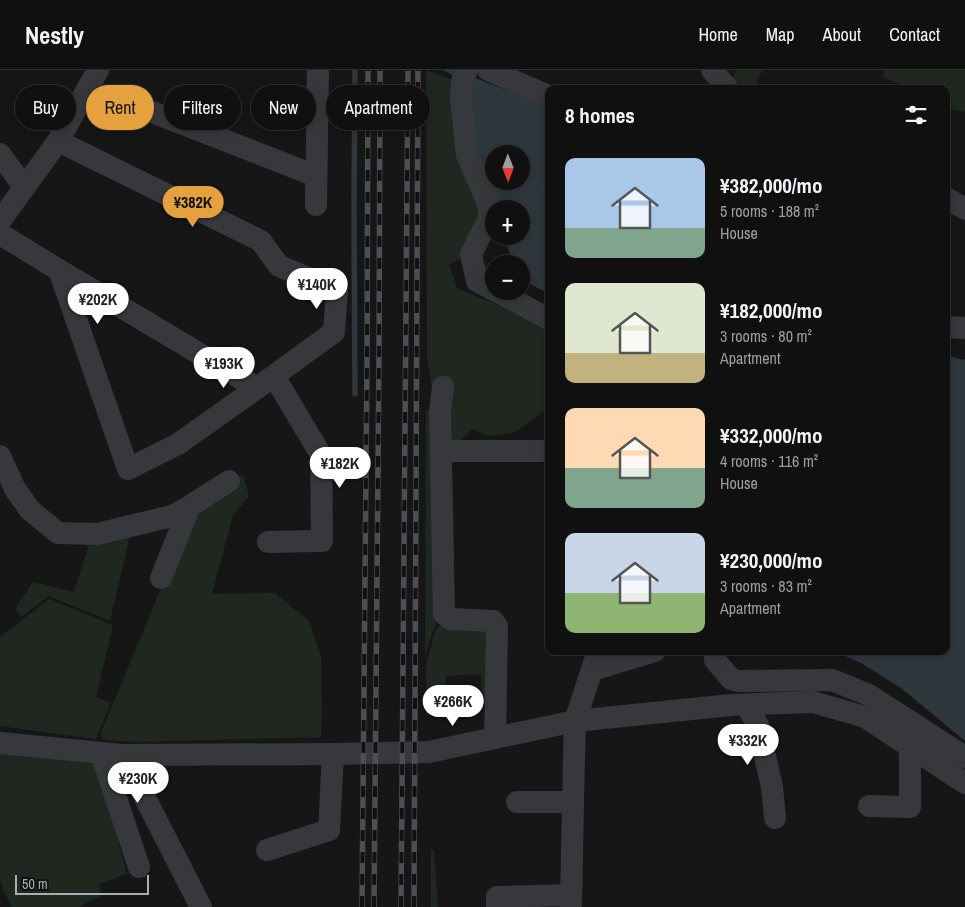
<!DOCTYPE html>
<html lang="en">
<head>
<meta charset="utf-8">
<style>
	body { margin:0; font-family:"Archivo Narrow",sans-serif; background:#1e1e1f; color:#f1f3f6; height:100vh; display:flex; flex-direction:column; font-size:19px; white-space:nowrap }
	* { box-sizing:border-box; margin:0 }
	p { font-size:16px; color:#9c9d9f }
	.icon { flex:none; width:28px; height:28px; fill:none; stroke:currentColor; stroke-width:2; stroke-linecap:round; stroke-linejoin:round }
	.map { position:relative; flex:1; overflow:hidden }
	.details { position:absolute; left:545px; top:15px; width:405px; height:570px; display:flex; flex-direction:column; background:#101011; border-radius:10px; box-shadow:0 2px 12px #0003,0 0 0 1px #303031 }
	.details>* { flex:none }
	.guide { position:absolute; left:15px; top:15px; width:455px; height:45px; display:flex; gap:10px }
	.needle { width:32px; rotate:179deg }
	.tools { position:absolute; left:485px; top:75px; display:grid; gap:10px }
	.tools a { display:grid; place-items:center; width:45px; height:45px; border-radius:50%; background:#101011; box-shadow:0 2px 12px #0003,0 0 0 1px #303031; font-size:25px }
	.scale { position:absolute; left:15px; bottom:12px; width:134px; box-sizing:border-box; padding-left:5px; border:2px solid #a8aeb6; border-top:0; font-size:14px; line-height:18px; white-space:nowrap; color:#a8aeb6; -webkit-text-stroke:4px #111112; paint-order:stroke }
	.price { position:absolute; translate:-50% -42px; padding:0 11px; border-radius:18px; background:#fff; color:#222; font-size:16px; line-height:32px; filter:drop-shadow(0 1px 2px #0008) }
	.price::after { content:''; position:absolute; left:50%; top:30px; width:15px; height:11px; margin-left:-8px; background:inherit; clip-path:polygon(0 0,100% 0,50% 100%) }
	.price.current { background:#e6a13f; color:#111 }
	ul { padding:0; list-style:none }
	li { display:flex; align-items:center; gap:15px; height:125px; padding:0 20px }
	li span { display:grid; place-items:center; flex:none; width:140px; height:100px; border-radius:10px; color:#555 }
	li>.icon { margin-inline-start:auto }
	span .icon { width:60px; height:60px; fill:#fffc; stroke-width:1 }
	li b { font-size:21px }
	h2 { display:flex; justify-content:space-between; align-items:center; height:60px; padding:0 20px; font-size:21px }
	.pill { padding:0 18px; border-radius:22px; background:#101011; box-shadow:0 2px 12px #0003,0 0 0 1px #303031; font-size:18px; line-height:45px }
	.pill.current { background:#e6a13f; color:#111 }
	header { display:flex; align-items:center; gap:30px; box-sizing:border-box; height:70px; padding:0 25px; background:#101011; border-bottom:1px solid #303031 }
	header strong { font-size:24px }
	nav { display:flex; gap:28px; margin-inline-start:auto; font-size:18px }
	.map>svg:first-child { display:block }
	.green { fill:#202720 }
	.water { fill:#2e373c; fill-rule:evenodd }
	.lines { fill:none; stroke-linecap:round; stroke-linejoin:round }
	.stream { stroke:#2e373c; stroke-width:5.5 }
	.minor { stroke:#37383c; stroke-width:22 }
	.rail-casing { stroke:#4c4e53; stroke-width:5.5 }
	.rail { stroke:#111112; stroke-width:4; stroke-dasharray:11; stroke-linecap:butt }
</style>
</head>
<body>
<header>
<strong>Nestly</strong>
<nav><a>Home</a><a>Map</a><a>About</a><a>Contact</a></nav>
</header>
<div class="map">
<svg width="965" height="837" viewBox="0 0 965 837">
	<rect width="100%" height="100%" fill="#161617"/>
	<g class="green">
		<path d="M426,0L456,11L485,138L462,188L449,195L457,218L480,228L541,251L549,257V337L529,352L513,363L487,366L473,359L461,369L460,376L446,375L434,332L427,287Z"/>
		<path d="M736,0H762L754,19H748L732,10Z"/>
		<path d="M884,0H965V42L946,39V19H917L883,8Z"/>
		<path d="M426,340H434L437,549L425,585Z"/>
		<path d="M243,404L249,426L233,445L212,524L275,523L309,551L321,587L322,644L321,667L137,672L103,670L101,663L193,441Z"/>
		<path d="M131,461L110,551L49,526L21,547L15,539L33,512L74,522L91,468Z"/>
		<path d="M49,529L113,555L96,627L111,632L96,669L0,656V567Z"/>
		<path d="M439,556L484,557L491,562L489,634H482L481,604L446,606V644L426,645V596L435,561Z"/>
		<path d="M0,679L96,690L127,804L99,814L101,826L78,837H12L3,819L0,808Z"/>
		<path d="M431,779L434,780L438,837H431Z"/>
	</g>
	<g class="water">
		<path d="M443,0H465L475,8L549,36V224L532,215L521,203V194H513L504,166H521V139H499L478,86L453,5ZM494,84H521V111H494Z"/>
		<path d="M946,285L963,290L965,289V671L901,618L861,593L834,581H946Z"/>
	</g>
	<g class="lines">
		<path class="stream" d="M355,324L354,138L355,0"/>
		<g class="minor">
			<path d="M467,0L462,11L461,29L467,85L485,126L489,138V148L471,184L477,211L494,220"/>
			<path d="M488,0L549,26"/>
			<path d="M712,0L728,19"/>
			<path d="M142,38L316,106"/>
			<path d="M0,84L24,117"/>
			<path d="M946,128L965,139"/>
			<path d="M316,135L318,0"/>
			<path d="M0,151L58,71L98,0"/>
			<path d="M0,164L59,200L128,399L178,374L257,318L334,262L337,220L279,196L261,171L58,71"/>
			<path d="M59,200L257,318"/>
			<path d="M496,221L549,249"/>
			<path d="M946,257L965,258"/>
			<path d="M443,317L440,340L444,544L451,549L493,551L497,556L495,668"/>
			<path d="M441,381H549"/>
			<path d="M0,386L15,419L30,440L58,463L97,464L172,446L190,436L229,411"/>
			<path d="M268,472L322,471L321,385L274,306"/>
			<path d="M161,508L190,436"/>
			<path d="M715,581V590L731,609L738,611L832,610L869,625L965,687"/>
			<path d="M592,600L655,581"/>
			<path d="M746,635L758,655L772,717L775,748"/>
			<path d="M0,673L123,685L333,684L429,682L575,651L731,635L813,632L865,647L965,713"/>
			<path d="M101,683L139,797"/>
			<path d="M123,685L201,837"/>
			<path d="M517,732H573"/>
			<path d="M869,736L910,737V676"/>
			<path d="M267,780L329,760L333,684"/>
			<path d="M497,837V827L571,825"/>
			<path d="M571,837L573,732L575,651L598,581"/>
		</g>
		<defs>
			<g id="rail">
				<path d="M362,837L367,291L368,0"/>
				<path d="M374,837L379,288L380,0"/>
				<path d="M401,837L408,0"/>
				<path d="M414,837L418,0"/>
			</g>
		</defs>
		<use href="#rail" class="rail-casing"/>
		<use href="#rail" class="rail"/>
	</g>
</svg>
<div class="tools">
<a><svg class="needle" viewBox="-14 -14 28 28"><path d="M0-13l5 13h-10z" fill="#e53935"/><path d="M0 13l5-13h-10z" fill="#9c9d9f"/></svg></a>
<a>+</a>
<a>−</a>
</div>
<div class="scale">50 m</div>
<b class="price current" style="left:193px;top:158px">¥382K</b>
<b class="price" style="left:317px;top:240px">¥140K</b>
<b class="price" style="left:98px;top:255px">¥202K</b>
<b class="price" style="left:224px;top:319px">¥193K</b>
<b class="price" style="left:340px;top:419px">¥182K</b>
<b class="price" style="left:453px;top:657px">¥266K</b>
<b class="price" style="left:748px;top:696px">¥332K</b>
<b class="price" style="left:138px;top:734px">¥230K</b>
<div class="guide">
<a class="pill">Buy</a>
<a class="pill current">Rent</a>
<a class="pill">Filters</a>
<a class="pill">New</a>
<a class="pill">Apartment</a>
</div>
<section class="details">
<h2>8 homes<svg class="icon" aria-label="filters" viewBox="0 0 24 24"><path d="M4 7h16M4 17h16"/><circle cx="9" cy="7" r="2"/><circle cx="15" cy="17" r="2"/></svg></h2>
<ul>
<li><span style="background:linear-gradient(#a9c7e8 70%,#7fa58c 0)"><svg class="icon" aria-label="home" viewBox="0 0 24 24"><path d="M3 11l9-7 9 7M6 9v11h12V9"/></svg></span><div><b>¥382,000/mo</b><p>5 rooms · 188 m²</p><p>House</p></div></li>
<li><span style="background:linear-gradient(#dfe7d0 70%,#c2b280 0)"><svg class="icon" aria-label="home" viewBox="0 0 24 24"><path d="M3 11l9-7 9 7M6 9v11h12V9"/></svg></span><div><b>¥182,000/mo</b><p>3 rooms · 80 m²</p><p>Apartment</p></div></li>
<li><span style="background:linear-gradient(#ffd9b3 60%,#7fa58c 0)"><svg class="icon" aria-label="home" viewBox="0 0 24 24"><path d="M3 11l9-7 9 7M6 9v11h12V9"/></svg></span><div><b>¥332,000/mo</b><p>4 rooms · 116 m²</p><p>House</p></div></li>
<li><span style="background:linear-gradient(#c9d6e8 60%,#8fb573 0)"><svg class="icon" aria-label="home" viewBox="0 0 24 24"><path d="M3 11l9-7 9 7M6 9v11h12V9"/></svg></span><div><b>¥230,000/mo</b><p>3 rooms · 83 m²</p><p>Apartment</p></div></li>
</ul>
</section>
</div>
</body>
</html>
